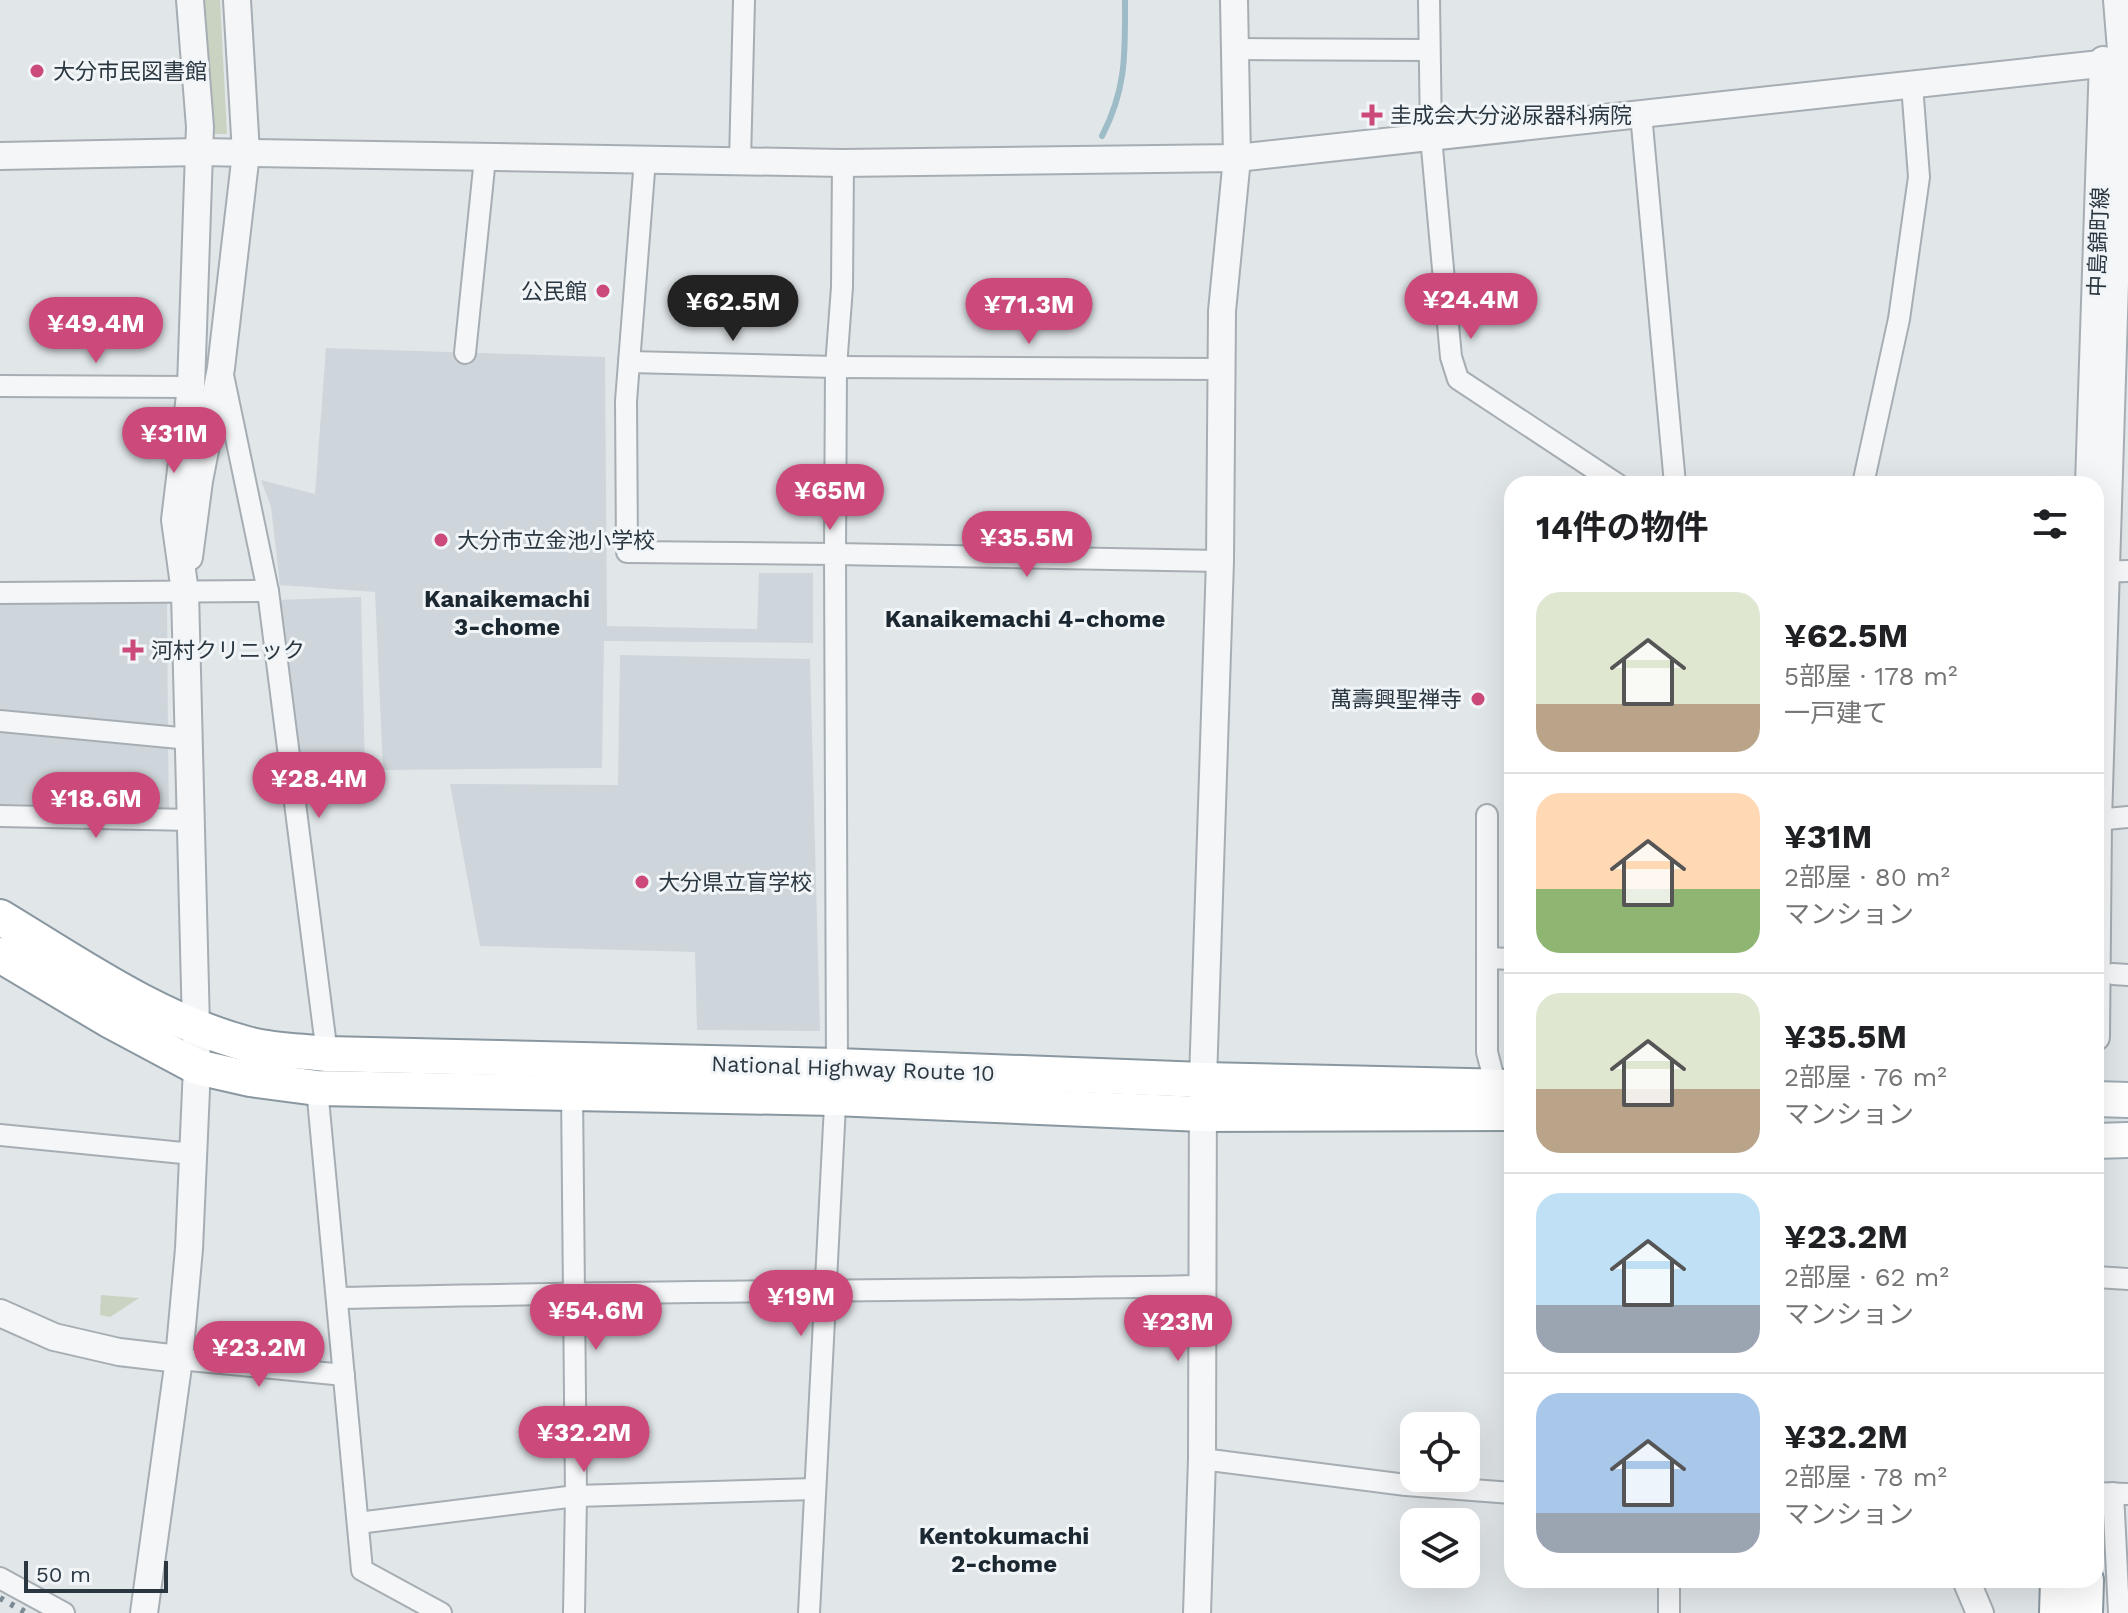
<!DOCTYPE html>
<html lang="ja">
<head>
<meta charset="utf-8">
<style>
	body { margin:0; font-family:"Work Sans","Noto Sans JP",sans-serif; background:#f2f2f2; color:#202124; height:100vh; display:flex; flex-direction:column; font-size:30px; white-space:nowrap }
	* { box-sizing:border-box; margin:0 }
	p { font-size:26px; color:#757577 }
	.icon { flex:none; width:44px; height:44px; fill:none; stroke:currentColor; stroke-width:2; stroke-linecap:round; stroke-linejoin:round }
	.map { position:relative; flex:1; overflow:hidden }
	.drawer { position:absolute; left:1504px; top:476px; width:600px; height:1112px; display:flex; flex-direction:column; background:#fff; border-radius:24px; box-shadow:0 8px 32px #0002 }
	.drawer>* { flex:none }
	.controls { position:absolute; left:1400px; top:1412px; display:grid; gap:16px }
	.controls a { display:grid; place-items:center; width:80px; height:80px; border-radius:16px; background:#fff; box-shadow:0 8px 32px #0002; font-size:40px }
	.scale { position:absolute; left:24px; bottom:20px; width:144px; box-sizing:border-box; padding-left:8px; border:4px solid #2a3741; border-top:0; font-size:22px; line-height:28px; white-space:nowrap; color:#2a3741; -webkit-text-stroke:6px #f1f5f7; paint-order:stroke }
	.price { position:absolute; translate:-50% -68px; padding:0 18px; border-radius:28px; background:#cb4a7b; color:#fff; font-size:26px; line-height:52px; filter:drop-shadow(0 2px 4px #0008) }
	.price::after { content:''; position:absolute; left:50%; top:48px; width:24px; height:18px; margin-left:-12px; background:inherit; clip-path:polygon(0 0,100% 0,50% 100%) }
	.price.selected { background:#222; color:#fff }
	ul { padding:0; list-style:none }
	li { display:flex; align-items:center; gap:24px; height:200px; padding:0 32px }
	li+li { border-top:2px solid #e0e0e0 }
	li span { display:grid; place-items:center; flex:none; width:224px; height:160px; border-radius:24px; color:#555 }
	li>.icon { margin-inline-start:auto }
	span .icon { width:96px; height:96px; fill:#fffc; stroke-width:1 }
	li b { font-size:34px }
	h2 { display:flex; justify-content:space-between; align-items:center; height:96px; padding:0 32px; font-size:34px }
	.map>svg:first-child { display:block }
	.built { fill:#cfd6db }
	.green { fill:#cad3c2 }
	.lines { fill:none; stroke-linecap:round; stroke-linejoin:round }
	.stream { stroke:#9dbcc8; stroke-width:6 }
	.minor-casing { stroke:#a6aeb3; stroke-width:24 }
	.tertiary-casing { stroke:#a6aeb3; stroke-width:30 }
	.primary-casing { stroke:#a1adb5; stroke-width:38 }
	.trunk-casing { stroke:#8997a0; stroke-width:38 }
	.minor { stroke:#f4f6f8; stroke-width:20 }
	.tertiary { stroke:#f4f6f8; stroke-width:26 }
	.primary { stroke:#fff; stroke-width:34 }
	.trunk { stroke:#fff; stroke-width:34 }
	.rail { stroke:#7b8993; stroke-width:6; stroke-dasharray:4 8; stroke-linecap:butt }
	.poi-dot { fill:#cb4a7b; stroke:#f1f5f7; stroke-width:3 }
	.labels { text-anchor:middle; stroke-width:6; stroke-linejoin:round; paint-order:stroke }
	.poi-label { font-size:22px; fill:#2a3741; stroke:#f1f5f7; text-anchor:start }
	.street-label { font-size:22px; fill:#2a3741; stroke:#f1f5f7 }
	.neighbourhood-label { font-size:24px; font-weight:bold; fill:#1c2831; stroke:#f1f5f7 }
</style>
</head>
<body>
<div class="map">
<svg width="2128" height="1613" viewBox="0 0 2128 1613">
	<rect width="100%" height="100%" fill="#e1e6e9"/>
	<g class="built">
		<path d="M326,348L605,357L607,626L757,629L759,573H813V643L604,641L602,768L383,770L375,592L280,585L271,507L261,480L315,494Z"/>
		<path d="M361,597L365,773L300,770L277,600Z"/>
		<path d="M167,603L168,734L0,718V604Z"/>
		<path d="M620,655L810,659L820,1031L697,1030L695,952L480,946L450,784L618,785Z"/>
		<path d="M0,725L168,742L169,808L0,804Z"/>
	</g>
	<g class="green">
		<path d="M198,0H220L227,134H208Z"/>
		<path d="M101,1295L139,1298L110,1317L100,1315Z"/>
	</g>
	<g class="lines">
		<path class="stream" d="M1102,136C1127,88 1125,52 1125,0"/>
		<defs>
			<g id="minor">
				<path d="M1429,0L1431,137L1451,357L1458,379L1617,484"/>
				<path d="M1235,49L1429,50"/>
				<path d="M1641,114L1675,484"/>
				<path d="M645,159L626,401L627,552L835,554L837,1066L809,1613"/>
				<path d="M740,161L744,0"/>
				<path d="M843,163L842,287L836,367L835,554L1220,561"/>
				<path d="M465,353L485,158"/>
				<path d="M629,362L836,367L1221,369"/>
				<path d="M223,375L268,591L327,1054"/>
				<path d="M0,386L191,387"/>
				<path d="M1863,484L1899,319L1919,177L1912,85"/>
				<path d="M2096,572L2128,571"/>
				<path d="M0,593L268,591"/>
				<path d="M0,721L190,739"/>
				<path d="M1487,815V1052L1496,1087"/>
				<path d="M0,816L192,820"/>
				<path d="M2096,820L2128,817"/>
				<path d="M1487,958L1512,959"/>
				<path d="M2113,974L2128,975"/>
				<path d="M317,1088L362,1570L441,1613"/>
				<path d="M572,1091L576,1496L574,1613"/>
				<path d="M0,1135L193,1154"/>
				<path d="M2096,1277L2128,1279"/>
				<path d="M337,1298C626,1291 915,1291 1204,1286"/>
				<path d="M179,1359L344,1375"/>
				<path d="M1202,1459L1406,1485L1512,1493"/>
				<path d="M2096,1493L2128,1494"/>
				<path d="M2113,1493L2119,1613"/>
				<path d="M358,1523L576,1496L815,1489"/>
				<path d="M0,1578L64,1613"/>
				<path d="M1669,1613V1580"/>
			</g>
			<g id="tertiary">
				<path d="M0,156L199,152L843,163L1237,158L2128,61"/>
				<path d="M2089,484L2103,60"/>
				<path d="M189,557L199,481L221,368L246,153L237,0"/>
				<path d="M2096,1037L2098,820L2122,62L2117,0"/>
				<path d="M0,1313L54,1337L119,1352L179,1359"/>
				<path d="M1966,1580L1980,1613"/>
				<path d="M144,1613L179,1359L189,1249L197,1067L185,592L175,520L191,387L199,152L200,127L190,0"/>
				<path d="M1197,1613L1202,1459L1203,1080L1220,561L1222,311L1237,158L1234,0"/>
			</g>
			<g id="primary">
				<path d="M2096,1099L2128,1100"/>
				<path d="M2096,1141L2128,1140"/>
			</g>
			<g id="trunk">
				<path d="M0,917C78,964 157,1020 247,1044C272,1051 301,1051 327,1054L837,1066L1203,1080L1512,1087"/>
				<path d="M0,955L109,1020L197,1067L250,1079L317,1088L834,1098L1202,1114L1512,1113"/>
				<path d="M2057,1613L2058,1580"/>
				<path d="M2085,1613L2086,1580"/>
			</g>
		</defs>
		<use href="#minor" class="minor-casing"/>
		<use href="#tertiary" class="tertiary-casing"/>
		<use href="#primary" class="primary-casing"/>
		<use href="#trunk" class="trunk-casing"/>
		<use href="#minor" class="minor"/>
		<use href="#tertiary" class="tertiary"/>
		<use href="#primary" class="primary"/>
		<use href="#trunk" class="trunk"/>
		<path class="rail" d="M0,1598L27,1613"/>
	</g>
	<g class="poi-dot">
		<circle cx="37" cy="71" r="8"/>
		<path d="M1368 103h8v8h8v8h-8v8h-8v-8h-8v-8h8z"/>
		<circle cx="603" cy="291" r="8"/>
		<circle cx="441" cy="540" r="8"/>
		<path d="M129 638h8v8h8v8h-8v8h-8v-8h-8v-8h8z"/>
		<circle cx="1478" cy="699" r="8"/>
		<circle cx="642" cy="882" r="8"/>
	</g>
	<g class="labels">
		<g class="poi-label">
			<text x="53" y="79">大分市民図書館</text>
			<text x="1390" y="123">圭成会大分泌尿器科病院</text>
			<text x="587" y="299" text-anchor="end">公民館</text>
			<text x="457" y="548">大分市立金池小学校</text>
			<text x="151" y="658">河村クリニック</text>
			<text x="1462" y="707" text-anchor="end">萬壽興聖禅寺</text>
			<text x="658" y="890">大分県立盲学校</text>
		</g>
		<g class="street-label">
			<text transform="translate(2098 242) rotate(-88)" y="8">中島錦町線</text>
			<text transform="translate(853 1068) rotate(2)" y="8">National Highway Route 10</text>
		</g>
		<g class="neighbourhood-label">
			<text x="507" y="607">Kanaikemachi<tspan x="507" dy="28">3-chome</tspan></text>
			<text x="1025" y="627">Kanaikemachi 4-chome</text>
			<text x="1004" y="1544">Kentokumachi<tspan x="1004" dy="28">2-chome</tspan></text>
		</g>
	</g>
</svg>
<div class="controls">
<a><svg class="icon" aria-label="locate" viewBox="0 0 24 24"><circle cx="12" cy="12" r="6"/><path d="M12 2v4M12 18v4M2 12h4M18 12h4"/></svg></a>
<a><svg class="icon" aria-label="layers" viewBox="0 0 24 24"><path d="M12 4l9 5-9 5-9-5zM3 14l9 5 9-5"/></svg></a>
</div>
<div class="scale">50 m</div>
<b class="price" style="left:1471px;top:341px">¥24.4M</b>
<b class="price selected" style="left:733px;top:343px">¥62.5M</b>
<b class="price" style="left:1029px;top:346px">¥71.3M</b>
<b class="price" style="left:96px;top:365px">¥49.4M</b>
<b class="price" style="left:174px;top:475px">¥31M</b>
<b class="price" style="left:830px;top:532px">¥65M</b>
<b class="price" style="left:1027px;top:579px">¥35.5M</b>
<b class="price" style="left:319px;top:820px">¥28.4M</b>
<b class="price" style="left:96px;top:840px">¥18.6M</b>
<b class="price" style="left:801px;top:1338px">¥19M</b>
<b class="price" style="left:596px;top:1352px">¥54.6M</b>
<b class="price" style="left:1178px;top:1363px">¥23M</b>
<b class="price" style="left:259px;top:1389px">¥23.2M</b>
<b class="price" style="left:584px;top:1474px">¥32.2M</b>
<section class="drawer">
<h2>14件の物件<svg class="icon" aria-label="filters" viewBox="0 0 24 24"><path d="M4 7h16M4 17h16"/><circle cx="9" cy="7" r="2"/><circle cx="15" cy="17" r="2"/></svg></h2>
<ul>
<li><span style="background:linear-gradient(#dfe7d0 70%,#b9a48a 0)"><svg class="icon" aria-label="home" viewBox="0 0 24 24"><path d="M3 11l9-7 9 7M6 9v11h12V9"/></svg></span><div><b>¥62.5M</b><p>5部屋 · 178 m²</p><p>一戸建て</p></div></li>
<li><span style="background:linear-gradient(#ffd9b3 60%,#8fb573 0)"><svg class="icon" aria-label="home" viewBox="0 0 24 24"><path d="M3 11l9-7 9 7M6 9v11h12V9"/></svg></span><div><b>¥31M</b><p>2部屋 · 80 m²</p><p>マンション</p></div></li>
<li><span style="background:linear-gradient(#dfe7d0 60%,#b9a48a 0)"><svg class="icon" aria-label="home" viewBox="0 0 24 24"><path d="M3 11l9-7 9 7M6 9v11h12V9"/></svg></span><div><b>¥35.5M</b><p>2部屋 · 76 m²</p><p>マンション</p></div></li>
<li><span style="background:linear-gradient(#bfe0f5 70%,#9aa5b1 0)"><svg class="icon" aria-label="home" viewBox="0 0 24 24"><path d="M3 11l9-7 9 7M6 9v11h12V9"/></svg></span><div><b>¥23.2M</b><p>2部屋 · 62 m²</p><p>マンション</p></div></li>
<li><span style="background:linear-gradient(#a9c7e8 75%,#9aa5b1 0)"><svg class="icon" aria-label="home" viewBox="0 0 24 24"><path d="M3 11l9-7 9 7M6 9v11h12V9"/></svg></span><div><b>¥32.2M</b><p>2部屋 · 78 m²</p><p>マンション</p></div></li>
</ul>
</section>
</div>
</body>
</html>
